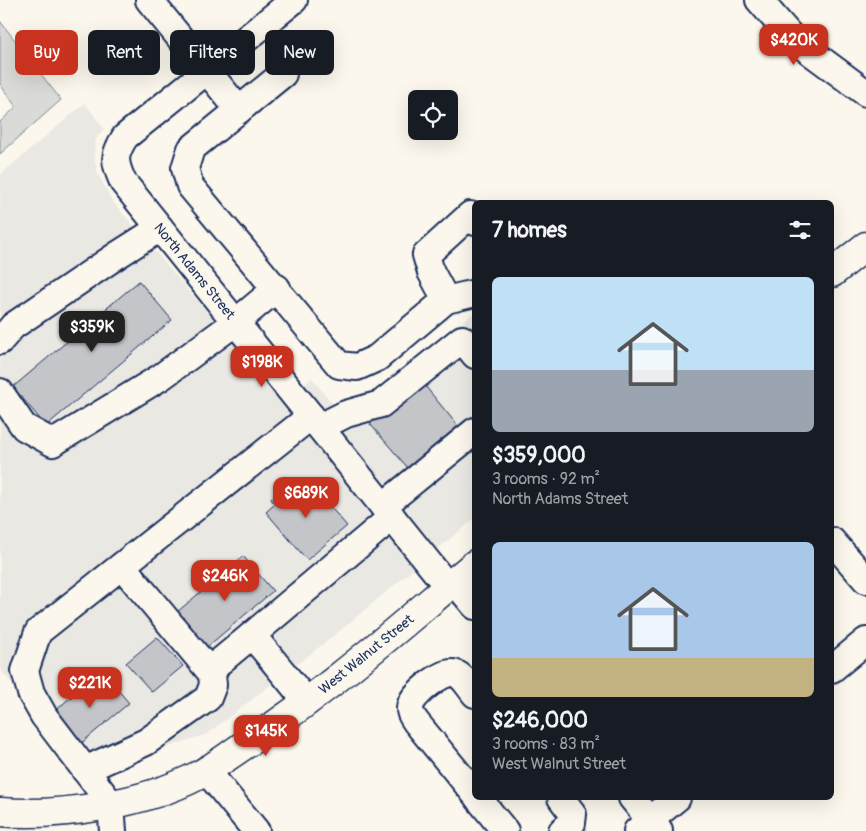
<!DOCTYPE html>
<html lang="en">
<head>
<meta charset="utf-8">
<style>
	body { margin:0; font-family:Pangolin,sans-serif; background:#242831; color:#f1f3f6; height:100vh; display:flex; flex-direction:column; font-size:19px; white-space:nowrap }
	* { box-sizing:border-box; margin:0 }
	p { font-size:16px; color:#9ea1a6 }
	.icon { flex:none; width:28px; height:28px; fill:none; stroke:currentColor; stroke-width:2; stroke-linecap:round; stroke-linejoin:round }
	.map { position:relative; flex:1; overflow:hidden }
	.panel { position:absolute; left:472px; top:200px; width:362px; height:600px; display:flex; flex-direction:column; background:#171b24; border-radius:8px; box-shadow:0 5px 20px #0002 }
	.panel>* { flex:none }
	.top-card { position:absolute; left:15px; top:30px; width:382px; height:45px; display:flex; gap:10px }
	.controls { position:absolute; left:408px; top:90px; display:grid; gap:10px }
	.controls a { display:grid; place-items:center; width:50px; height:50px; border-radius:8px; background:#171b24; box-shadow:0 5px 20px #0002; font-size:25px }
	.price { position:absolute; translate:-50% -42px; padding:0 11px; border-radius:10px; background:#c8321e; color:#fff; font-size:16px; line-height:32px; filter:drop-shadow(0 1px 2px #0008) }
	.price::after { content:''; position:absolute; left:50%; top:30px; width:15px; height:11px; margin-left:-8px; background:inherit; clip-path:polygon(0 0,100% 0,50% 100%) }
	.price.active { background:#222; color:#fff }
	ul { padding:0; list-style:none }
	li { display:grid; align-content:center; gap:10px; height:265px; padding:0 20px }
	li span { display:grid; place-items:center; height:155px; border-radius:8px; color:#555 }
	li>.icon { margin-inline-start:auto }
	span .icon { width:90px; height:90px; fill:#fffc; stroke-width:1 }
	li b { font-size:21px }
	h2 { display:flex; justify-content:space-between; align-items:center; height:60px; padding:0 20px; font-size:21px }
	.tag { padding:0 18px; border-radius:8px; background:#171b24; box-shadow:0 5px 20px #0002; font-size:18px; line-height:45px }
	.tag.active { background:#c8321e; color:#fff }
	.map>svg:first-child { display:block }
	.built { fill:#eae8e2 }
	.green { fill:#dadad7; stroke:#7a849a }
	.building { fill:#c3c5c9; stroke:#1b2f5e }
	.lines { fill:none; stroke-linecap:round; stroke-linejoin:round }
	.minor-casing { stroke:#1b2f5e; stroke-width:30 }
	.major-casing { stroke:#1b2f5e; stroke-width:31 }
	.minor { stroke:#fbf7ec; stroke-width:26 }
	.major { stroke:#fbf7ec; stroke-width:28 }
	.labels { text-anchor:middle; stroke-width:4.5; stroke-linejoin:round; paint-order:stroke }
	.street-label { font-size:14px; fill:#1b2f5e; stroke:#fbf7ec }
</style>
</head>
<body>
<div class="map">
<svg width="866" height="831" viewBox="0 0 866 831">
	<rect width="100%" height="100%" fill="#fbf7ec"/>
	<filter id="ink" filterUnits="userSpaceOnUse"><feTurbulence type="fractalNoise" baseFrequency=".02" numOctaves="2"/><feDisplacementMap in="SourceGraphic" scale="10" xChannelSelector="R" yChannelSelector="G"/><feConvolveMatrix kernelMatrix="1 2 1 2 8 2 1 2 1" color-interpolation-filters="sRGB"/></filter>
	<g filter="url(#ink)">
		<path class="built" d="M85,103L104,129L96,139L94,155L98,174L113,202L284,402L312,378L344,418L475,312V518L326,642L207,734L84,776L0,669V175Z"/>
		<path class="green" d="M0,21L61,100L0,154V122L16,107L0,84Z"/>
		<g class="building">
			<path d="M139,281L172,320L46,426L13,387Z"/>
			<path d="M421,381L458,426L408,468L370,424Z"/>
			<path d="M306,479L347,526L307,560L266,512L275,504L271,499L284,488L289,494Z"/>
			<path d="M243,556L273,591L207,647L177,612Z"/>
			<path d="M157,637L183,666L152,692L126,663Z"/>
			<path d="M102,671L129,703L78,746L51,714Z"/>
		</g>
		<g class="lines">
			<defs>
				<g id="minor">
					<path d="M149,0L239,110"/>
					<path d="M294,0L125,137C113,156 114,162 123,182L448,587"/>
					<path d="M759,0L793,39L866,93"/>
					<path d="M283,74L191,149L185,168L190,186L339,365L357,367L377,358L446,300L475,293"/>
					<path d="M446,300L431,272L426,255L470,215L475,222"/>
					<path d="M0,341L13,326L116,256L160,228"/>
					<path d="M0,392L24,427L53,443L161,377L236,322L277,288"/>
					<path d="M320,427L346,414L381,404L462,339L475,355"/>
					<path d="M383,506L475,431"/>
					<path d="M832,541L866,580"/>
					<path d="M122,566L212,674"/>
					<path d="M454,581L475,606"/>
					<path d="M832,669L866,641"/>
					<path d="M475,694C469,687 462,674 453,673C442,671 414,694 411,704C408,711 412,716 416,722L475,794"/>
					<path d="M307,702L252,635L392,517"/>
					<path d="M85,770L146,742L208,698L213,685L212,674L217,664L252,635"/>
					<path d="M206,770L256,831"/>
					<path d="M478,798L505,831"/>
					<path d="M561,798L573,814L572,823L562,831"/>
					<path d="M632,798L659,831"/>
					<path d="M113,831L111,804L44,716L31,693L25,671L38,632L311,416"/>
					<path d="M637,831L677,798"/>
				</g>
				<g id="major">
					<path d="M832,273L866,246"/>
					<path d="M0,812C61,817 144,804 199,775C214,767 228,756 243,746C326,693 399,627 475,564"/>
				</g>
			</defs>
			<use href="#minor" class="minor-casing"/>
			<use href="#major" class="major-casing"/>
			<use href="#minor" class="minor"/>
			<use href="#major" class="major"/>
		</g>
	</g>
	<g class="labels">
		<g class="street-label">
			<text transform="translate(195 271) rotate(51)" y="5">North Adams Street</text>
			<text transform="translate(366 654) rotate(-39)" y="5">West Walnut Street</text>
		</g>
	</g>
</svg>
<div class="controls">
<a><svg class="icon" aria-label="locate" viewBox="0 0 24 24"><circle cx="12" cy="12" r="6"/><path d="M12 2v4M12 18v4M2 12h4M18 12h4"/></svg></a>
</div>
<b class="price" style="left:794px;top:66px">$420K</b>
<b class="price active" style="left:92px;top:353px">$359K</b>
<b class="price" style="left:262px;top:388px">$198K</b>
<b class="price" style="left:306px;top:519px">$689K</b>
<b class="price" style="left:225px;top:602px">$246K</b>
<b class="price" style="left:90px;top:709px">$221K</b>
<b class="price" style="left:266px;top:757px">$145K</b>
<div class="top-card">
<a class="tag active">Buy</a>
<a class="tag">Rent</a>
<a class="tag">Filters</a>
<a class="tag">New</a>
</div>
<section class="panel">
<h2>7 homes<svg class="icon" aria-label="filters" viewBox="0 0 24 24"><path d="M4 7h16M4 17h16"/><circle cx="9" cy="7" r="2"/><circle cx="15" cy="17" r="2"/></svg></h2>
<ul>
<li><span style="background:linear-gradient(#bfe0f5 60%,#9aa5b1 0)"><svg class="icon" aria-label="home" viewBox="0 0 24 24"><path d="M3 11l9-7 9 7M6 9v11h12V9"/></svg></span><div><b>$359,000</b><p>3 rooms · 92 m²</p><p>North Adams Street</p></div></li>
<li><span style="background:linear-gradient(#a9c7e8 75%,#c2b280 0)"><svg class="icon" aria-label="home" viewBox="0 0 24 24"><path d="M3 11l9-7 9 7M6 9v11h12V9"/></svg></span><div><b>$246,000</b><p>3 rooms · 83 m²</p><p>West Walnut Street</p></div></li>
</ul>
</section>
</div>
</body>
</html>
